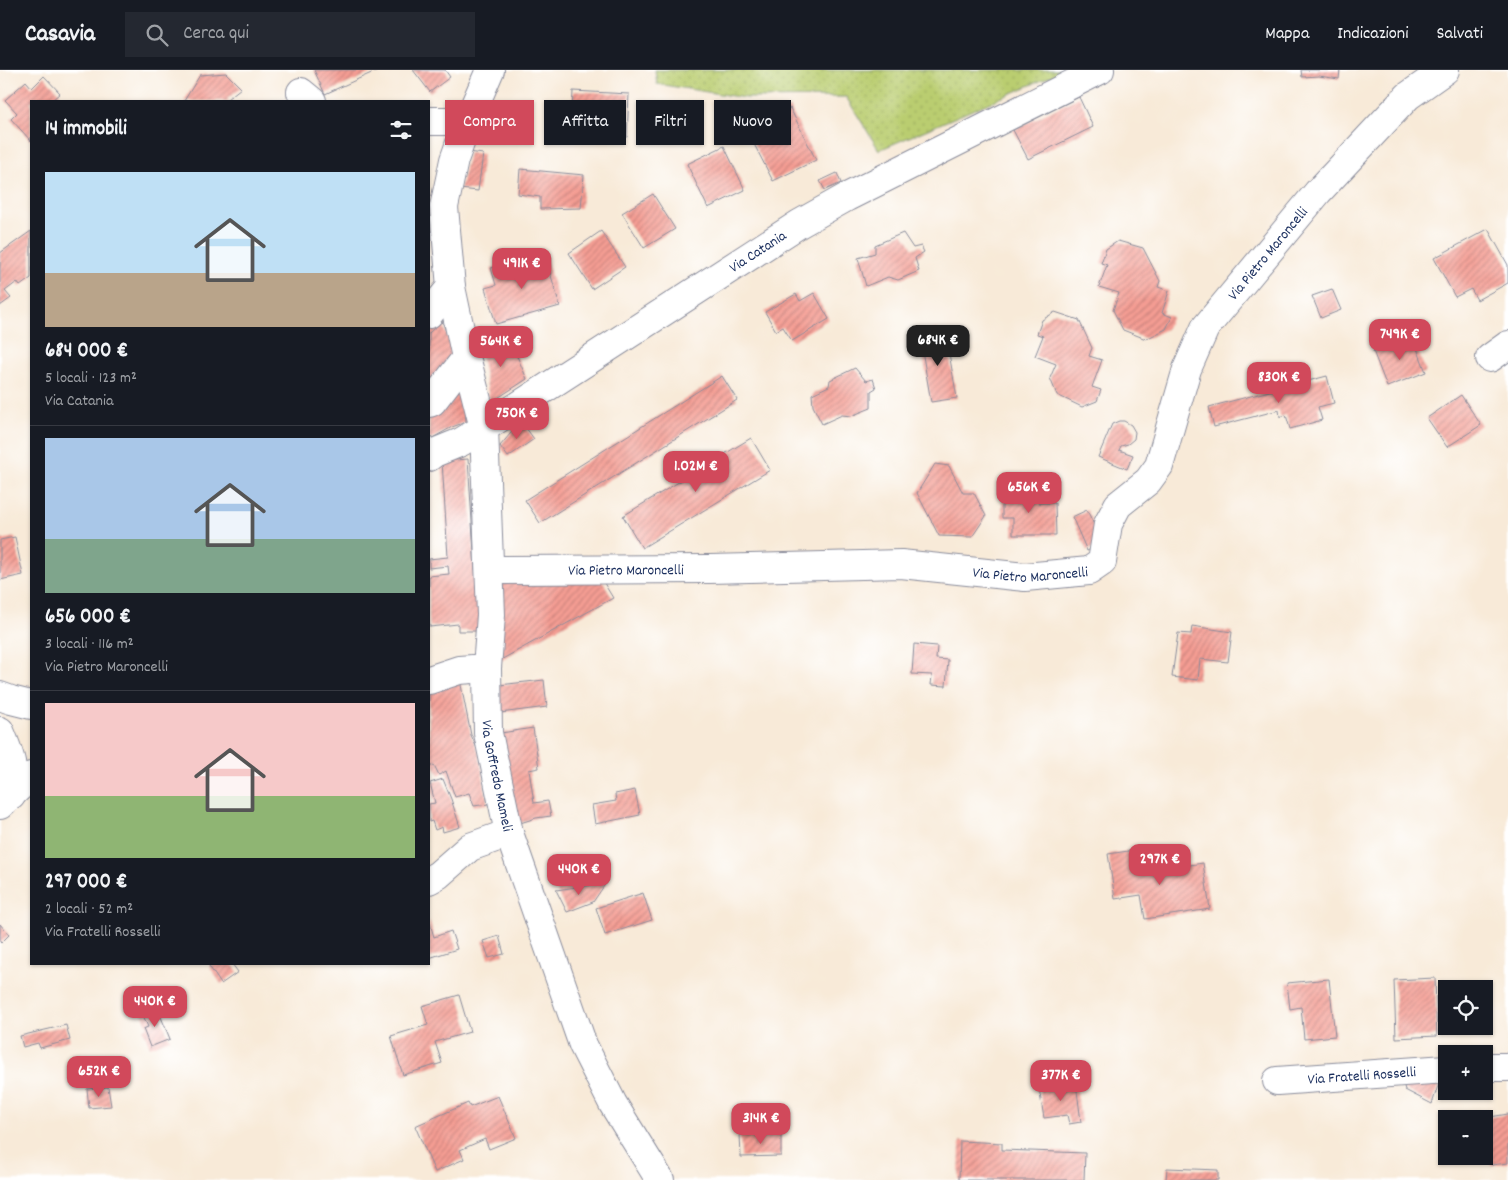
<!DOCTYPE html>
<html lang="it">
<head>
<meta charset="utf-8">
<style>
	body { margin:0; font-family:Dekko,sans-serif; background:#242831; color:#f1f3f6; height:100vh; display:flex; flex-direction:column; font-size:19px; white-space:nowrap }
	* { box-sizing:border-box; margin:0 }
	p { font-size:16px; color:#9ea1a6 }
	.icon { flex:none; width:28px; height:28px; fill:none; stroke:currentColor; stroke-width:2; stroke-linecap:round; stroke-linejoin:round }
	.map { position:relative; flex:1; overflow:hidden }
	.panel { position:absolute; left:30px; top:30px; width:400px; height:865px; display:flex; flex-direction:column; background:#171b24; border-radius:0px; box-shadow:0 1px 4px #0004 }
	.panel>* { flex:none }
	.top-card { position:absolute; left:445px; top:30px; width:475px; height:45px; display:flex; gap:10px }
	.tools { position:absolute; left:1438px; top:910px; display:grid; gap:10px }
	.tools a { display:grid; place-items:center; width:55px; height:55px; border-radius:0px; background:#171b24; box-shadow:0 1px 4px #0004; font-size:25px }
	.price { position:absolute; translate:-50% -42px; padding:0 11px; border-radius:10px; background:#d1495b; color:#fff; font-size:16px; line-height:32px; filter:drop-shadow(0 1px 2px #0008) }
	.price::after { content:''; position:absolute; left:50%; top:30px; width:15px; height:11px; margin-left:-8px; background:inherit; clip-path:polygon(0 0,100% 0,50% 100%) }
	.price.active { background:#222; color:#fff }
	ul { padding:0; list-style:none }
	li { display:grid; align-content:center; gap:10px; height:265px; padding:0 15px }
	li+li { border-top:1px solid #363941 }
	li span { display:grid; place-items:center; height:155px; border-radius:0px; color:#555 }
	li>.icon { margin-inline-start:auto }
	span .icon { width:90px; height:90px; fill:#fffc; stroke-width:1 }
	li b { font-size:21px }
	h2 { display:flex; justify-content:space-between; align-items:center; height:60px; padding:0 15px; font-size:21px }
	.chip { padding:0 18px; border-radius:0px; background:#171b24; box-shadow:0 1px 4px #0004; font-size:18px; line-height:45px }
	.chip.active { background:#d1495b; color:#fff }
	header { display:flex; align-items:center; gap:30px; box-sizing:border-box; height:70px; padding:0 25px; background:#171b24; border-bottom:1px solid #363941 }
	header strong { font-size:24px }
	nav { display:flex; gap:28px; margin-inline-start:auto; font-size:18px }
	.search { width:350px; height:45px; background:#242831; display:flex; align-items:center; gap:12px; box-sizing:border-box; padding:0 18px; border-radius:0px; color:#9ea1a6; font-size:19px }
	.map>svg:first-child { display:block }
	.park { fill:url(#park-dots); stroke:#6a7e67 }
	.building { fill:url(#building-hatch) }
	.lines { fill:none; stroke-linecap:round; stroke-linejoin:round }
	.minor-casing { stroke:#8a8c9b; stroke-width:30 }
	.major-casing { stroke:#8a8c9b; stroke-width:30 }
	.minor { stroke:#fff; stroke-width:28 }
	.major { stroke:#fff; stroke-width:28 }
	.labels { text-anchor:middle; stroke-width:4.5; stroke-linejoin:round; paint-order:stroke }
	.street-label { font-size:15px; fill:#1b2f5e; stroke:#fff }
</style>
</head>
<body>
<header>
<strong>Casavia</strong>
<div class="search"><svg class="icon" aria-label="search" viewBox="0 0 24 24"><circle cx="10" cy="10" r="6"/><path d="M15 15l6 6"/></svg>Cerca qui</div>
<nav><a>Mappa</a><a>Indicazioni</a><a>Salvati</a></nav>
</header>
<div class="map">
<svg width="1508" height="1110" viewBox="0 0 1508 1110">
	<defs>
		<pattern id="park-dots" width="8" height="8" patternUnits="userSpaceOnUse" patternTransform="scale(1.25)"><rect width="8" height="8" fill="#bacd70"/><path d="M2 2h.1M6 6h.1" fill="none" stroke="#9fb063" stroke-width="1.8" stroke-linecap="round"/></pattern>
		<pattern id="building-hatch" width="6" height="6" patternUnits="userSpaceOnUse" patternTransform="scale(1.25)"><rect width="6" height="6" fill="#f59d93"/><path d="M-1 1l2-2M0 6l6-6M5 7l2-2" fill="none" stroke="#c6807b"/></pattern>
	</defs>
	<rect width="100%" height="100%" fill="#fff"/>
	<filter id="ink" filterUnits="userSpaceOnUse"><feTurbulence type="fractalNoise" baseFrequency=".02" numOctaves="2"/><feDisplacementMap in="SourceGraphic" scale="10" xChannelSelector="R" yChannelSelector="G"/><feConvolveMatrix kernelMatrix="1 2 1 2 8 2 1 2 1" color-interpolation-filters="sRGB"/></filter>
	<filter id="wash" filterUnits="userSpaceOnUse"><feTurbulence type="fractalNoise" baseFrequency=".0096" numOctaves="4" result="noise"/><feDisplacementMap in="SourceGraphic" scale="20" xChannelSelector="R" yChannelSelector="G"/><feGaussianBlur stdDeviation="1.12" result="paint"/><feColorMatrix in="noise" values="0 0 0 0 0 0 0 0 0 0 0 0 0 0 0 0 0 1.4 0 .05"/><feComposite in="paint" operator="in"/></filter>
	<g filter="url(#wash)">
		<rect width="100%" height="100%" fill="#f8ead8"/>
		<path class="park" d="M655,0H1060L1061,2L879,80L846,27L745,28L657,14Z"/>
		<g id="blocks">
			<g class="building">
				<path d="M314,0H378L325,24Z"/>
				<path d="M413,0H445L450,7L430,22Z"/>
				<path d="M1301,0H1340L1339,9L1319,6L1302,7Z"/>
				<path d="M226,3L241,18L227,29L229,31H184L200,5Z"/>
				<path d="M44,6L60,23L51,31H31V71L11,49L17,43L5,30L26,11L32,18Z"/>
				<path d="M573,21L629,24L627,67L571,64Z"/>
				<path d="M1079,27L1093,57L1028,89L1013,60Z"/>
				<path d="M752,34L761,52L790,38L816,90L773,111L737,41Z"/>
				<path d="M493,40L516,49L508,68L485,59Z"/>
				<path d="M724,76L745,120L708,138L687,94Z"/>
				<path d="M469,82L483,84L478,121L460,119Z"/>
				<path d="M520,99L584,105L581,138L540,139V127L518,124Z"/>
				<path d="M837,103L841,113L825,120L820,111Z"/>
				<path d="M653,124L675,159L644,178L622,143Z"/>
				<path d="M1488,159L1508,195V213L1477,230L1471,219L1455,227L1434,188Z"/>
				<path d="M31,161V208L20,216L17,212L5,221L11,228L0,236V183Z"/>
				<path d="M601,161L625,197L592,219L569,183Z"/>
				<path d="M903,163L913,178L921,176L924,182L915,188L919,201L898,210L888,207L866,216L858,188L875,183V175Z"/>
				<path d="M1118,171L1143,178L1160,211L1158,217L1169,221L1162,243L1172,247L1166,259L1146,269L1123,260L1113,240L1119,223L1099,217L1107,195L1101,193L1106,179Z"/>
				<path d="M544,182L560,236L496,254L485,218L496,215L491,198L507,194L508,199L529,193L527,187Z"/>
				<path d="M1332,219L1341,240L1321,248L1312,226Z"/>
				<path d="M814,223L829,249L792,271L783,257L776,261L765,242L796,224L800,231Z"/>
				<path d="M1055,242L1079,250L1092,278L1089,286L1102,290L1092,317L1101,320L1097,331L1082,337L1057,325L1050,308L1056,294L1035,286L1043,266L1037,264L1042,250Z"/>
				<path d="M442,251L456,289L429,323V263Z"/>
				<path d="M937,259L940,274L947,272L957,328L931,332L919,263Z"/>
				<path d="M1412,265L1426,302L1387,317L1373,281Z"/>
				<path d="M509,268L527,309L490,333L479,276Z"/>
				<path d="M855,298L866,311L873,309L876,318L871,321V338L851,346L842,345L822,354L813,336L812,324L829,316L830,310Z"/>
				<path d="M461,305L465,338L466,352L452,357L429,370V339Z"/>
				<path d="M722,306L737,330L540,453L525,430Z"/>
				<path d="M1327,306L1334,333L1318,337L1322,350L1290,359L1286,345L1280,347L1279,340L1214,357L1209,337Z"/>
				<path d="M1461,325L1481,355L1447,377L1427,348Z"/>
				<path d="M521,351L534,369L508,387L500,376Z"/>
				<path d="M1119,351H1124L1131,355L1135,362L1134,369L1128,374L1121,376L1119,380L1133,385L1127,399L1098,387L1112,354Z"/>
				<path d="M751,368L770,400L642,478L623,446Z"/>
				<path d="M468,389L475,499L482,530L480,561H458V554L430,557L429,550V506L449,504L448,496L429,498V489L448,487L442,391Z"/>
				<path d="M935,394L949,396L963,423H974L986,446L972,467L939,466L917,423Z"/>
				<path d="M1002,421H1027V425L1039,424V433H1055L1056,465H1013V448H1002Z"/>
				<path d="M1087,440L1097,461L1095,477L1087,481L1072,447Z"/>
				<path d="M15,467L23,505L0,510V470Z"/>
				<path d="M599,505L613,528L497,592L501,508Z"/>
				<path d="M1192,556L1232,562L1228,592L1200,589L1198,610L1172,607L1178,563L1191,564Z"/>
				<path d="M914,574L937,576L936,589L948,590L946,616L931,615L932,605L912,604Z"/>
				<path d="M460,610L471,665L479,683L488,734L474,736L469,723L455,727L446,701L439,705L434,695L429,697V620Z"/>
				<path d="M544,610L547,637L500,643L499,615Z"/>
				<path d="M533,658L539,698L529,700L534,733L548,731L551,746L536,748L517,754L501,663Z"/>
				<path d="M443,709L451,729L460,757L443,762L442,757L435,760L432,751L429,752V734L435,733L430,713Z"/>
				<path d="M635,720L640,745L595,754L592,735L616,731L615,724Z"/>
				<path d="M1135,780L1138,803L1203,793L1210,839L1145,849L1141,825L1115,829L1108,784Z"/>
				<path d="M606,813L593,832L567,842L556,820Z"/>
				<path d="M643,823L652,850L605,865L596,838Z"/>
				<path d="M429,850L434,867L451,861L457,879L429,888Z"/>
				<path d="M0,854L9,865L1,873L0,872Z"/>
				<path d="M499,866L504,884L489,888L483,871Z"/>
				<path d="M213,894H232L238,902L221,914L209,896Z"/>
				<path d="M1435,908L1437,966L1396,968L1394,910Z"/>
				<path d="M1329,909L1335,966L1304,969L1301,937L1290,939L1287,913Z"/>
				<path d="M459,925L470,962L435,972L442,993L403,1005L391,966L428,955L422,936Z"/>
				<path d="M157,937L170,969L150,977L143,959L148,957L142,943Z"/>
				<path d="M66,955L70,970L40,978L38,973L23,977L20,966Z"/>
				<path d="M1440,1010L1432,1034L1405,1020L1403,1013Z"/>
				<path d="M1076,1013L1081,1052L1069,1054L1067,1045L1044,1048L1039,1018Z"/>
				<path d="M108,1017L111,1036L89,1038L87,1019Z"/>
				<path d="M498,1026L516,1068L489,1079L485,1069L460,1080L464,1089L435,1102L415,1056L468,1033L470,1037Z"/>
				<path d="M1508,1044V1093L1491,1095L1484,1048Z"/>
				<path d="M781,1063V1086L741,1087L740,1064Z"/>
				<path d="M960,1071L1002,1073V1080L1085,1083L1084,1110H959Z"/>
				<path d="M1167,1098L1218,1100V1110H1166Z"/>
			</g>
		</g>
	</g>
	<g filter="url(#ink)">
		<use href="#blocks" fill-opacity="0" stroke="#8a8c9b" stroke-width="1"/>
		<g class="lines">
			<defs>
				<g id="minor">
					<path id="s1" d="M490,0L468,51L454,90L444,137L451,217L465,283L484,358L491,545L487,598L488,663L509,763L583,975L613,1034L660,1110"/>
					<path d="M301,22L312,31"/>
					<path d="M429,51H468"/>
					<path d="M429,244L451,217"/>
					<path d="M1490,288L1508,275"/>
					<path d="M429,333L432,332L466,288"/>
					<path id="s2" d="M490,500L710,499L901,494L1025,507L1089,501L1102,492L1108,454L1118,435L1148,411L1159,396L1187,299L1205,258L1318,122L1408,26L1445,0"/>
					<path d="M429,610L459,600L487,598"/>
					<path d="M0,626L11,630L31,635"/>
					<path d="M0,661C11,687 15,697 11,726"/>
					<path d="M429,810L438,805L470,777L509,763"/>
					<path d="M1484,997H1508"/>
					<path id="s3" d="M1277,1011L1446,999"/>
				</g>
				<g id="major">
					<path id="s4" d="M429,387L434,383L461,372L484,358L799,154L847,127L1100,0"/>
					<path d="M0,735L31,706"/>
				</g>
			</defs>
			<use href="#minor" class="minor-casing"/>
			<use href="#major" class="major-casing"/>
			<use href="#minor" class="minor"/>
			<use href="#major" class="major"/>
		</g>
	</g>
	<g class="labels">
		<g class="street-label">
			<text dy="5" stroke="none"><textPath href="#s4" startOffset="388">Via Catania</textPath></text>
			<text dy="5" stroke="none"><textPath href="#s2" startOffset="976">Via Pietro Maroncelli</textPath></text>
			<text dy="5" stroke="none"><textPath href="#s2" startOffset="136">Via Pietro Maroncelli</textPath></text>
			<text dy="5" stroke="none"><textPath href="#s2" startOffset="541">Via Pietro Maroncelli</textPath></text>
			<text dy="5" stroke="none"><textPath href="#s1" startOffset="719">Via Goffredo Mameli</textPath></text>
			<text dy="5" stroke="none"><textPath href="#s3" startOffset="85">Via Fratelli Rosselli</textPath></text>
		</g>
	</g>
</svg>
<div class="tools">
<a><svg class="icon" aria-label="locate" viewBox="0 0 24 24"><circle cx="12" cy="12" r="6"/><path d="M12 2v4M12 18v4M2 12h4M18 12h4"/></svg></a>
<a>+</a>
<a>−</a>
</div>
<b class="price" style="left:522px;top:220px">491K €</b>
<b class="price" style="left:1400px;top:291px">749K €</b>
<b class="price active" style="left:938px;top:297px">684K €</b>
<b class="price" style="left:501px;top:298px">564K €</b>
<b class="price" style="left:1279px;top:334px">830K €</b>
<b class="price" style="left:517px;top:370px">750K €</b>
<b class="price" style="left:696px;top:423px">1.02M €</b>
<b class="price" style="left:1029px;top:444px">656K €</b>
<b class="price" style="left:1160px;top:816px">297K €</b>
<b class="price" style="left:579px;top:826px">440K €</b>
<b class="price" style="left:155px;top:958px">440K €</b>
<b class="price" style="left:99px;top:1028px">652K €</b>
<b class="price" style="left:1061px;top:1032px">377K €</b>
<b class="price" style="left:761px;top:1075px">314K €</b>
<div class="top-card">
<a class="chip active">Compra</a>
<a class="chip">Affitta</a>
<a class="chip">Filtri</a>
<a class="chip">Nuovo</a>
</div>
<section class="panel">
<h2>14 immobili<svg class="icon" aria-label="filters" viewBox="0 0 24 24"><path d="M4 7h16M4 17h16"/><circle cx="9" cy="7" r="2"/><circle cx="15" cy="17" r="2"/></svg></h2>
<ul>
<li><span style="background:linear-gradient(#bfe0f5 65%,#b9a48a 0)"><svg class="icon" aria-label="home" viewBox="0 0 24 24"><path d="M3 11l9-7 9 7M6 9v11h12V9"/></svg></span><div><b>684 000 €</b><p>5 locali · 123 m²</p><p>Via Catania</p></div></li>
<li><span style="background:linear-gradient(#a9c7e8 65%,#7fa58c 0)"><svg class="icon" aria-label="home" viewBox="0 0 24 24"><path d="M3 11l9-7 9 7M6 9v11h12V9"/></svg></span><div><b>656 000 €</b><p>3 locali · 116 m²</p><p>Via Pietro Maroncelli</p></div></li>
<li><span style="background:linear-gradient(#f6c9c9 60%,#8fb573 0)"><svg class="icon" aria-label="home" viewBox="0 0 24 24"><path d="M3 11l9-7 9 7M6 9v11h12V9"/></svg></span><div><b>297 000 €</b><p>2 locali · 52 m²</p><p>Via Fratelli Rosselli</p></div></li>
</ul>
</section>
</div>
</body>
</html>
